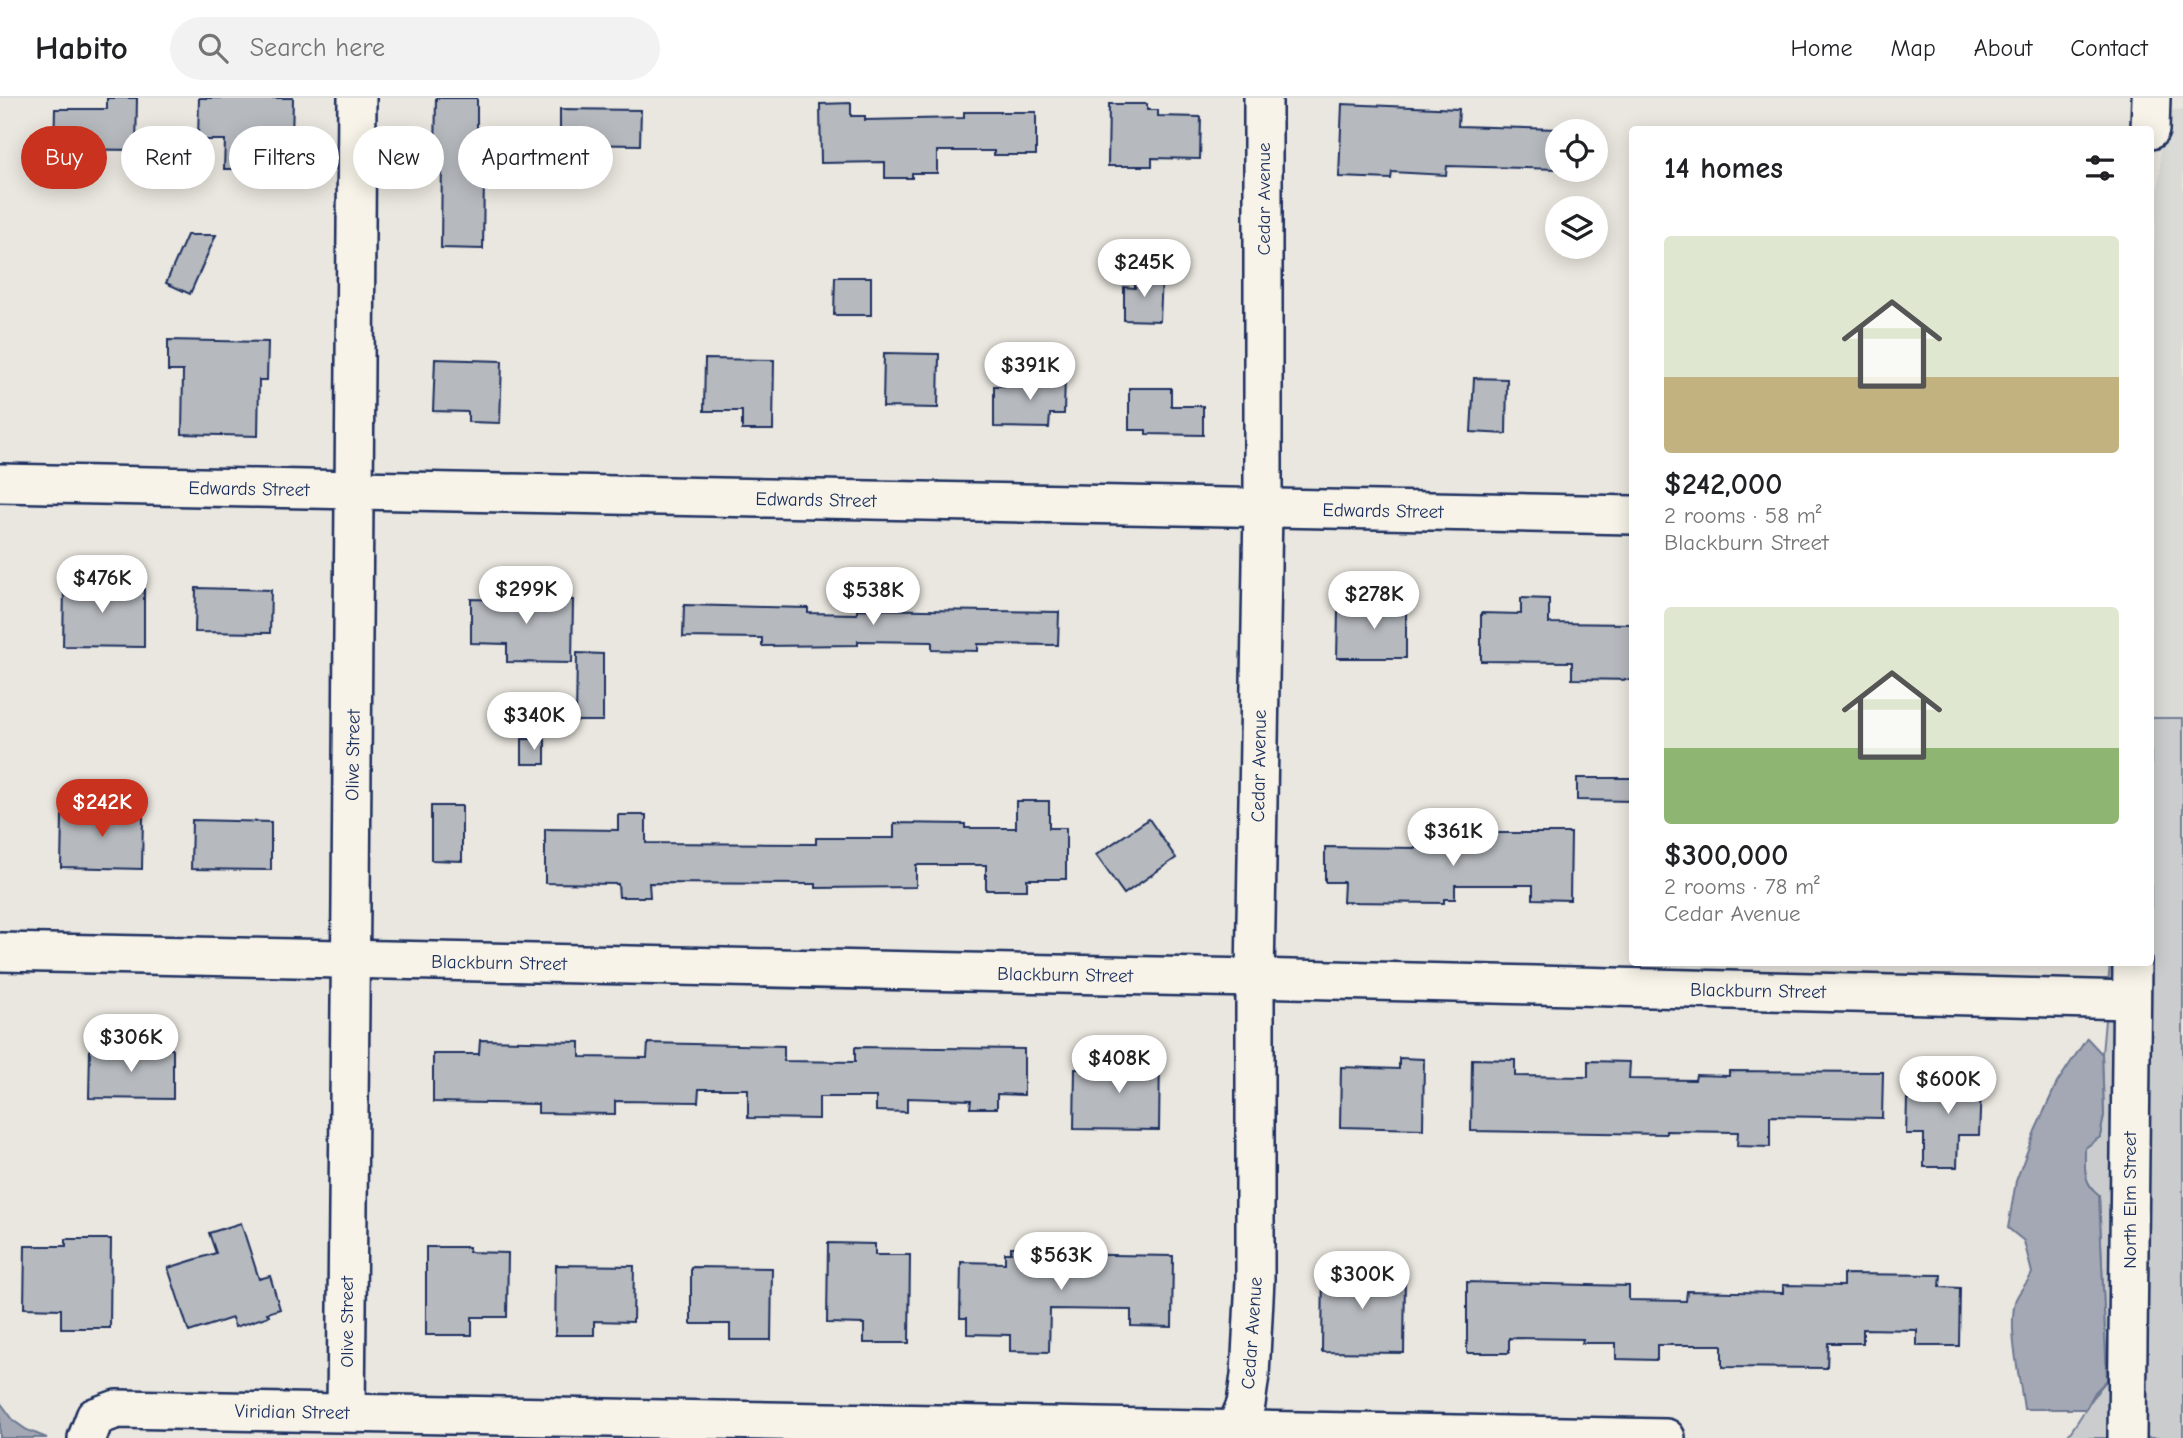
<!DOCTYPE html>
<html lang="en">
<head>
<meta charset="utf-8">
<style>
	body { margin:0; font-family:"Comic Neue",sans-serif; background:#f2f2f2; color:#202124; height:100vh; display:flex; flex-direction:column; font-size:26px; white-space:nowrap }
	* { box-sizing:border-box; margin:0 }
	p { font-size:23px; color:#757577 }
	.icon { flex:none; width:38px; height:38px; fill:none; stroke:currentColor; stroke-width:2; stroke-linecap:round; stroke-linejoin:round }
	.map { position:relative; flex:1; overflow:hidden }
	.details { position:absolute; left:1629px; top:28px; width:525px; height:840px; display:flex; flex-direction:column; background:#fff; border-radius:7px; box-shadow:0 4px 18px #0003 }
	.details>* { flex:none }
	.top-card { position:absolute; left:21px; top:28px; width:665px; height:63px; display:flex; gap:14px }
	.buttons { position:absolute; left:1545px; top:21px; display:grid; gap:14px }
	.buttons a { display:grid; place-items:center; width:63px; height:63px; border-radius:50%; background:#fff; box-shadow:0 4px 18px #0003; font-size:35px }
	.price { position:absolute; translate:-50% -60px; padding:0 16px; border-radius:24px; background:#fff; color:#222; font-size:23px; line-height:46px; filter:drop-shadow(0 2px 4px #0008) }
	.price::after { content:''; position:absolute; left:50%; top:42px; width:21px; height:16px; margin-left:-10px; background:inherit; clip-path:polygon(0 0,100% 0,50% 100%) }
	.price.active { background:#c8321e; color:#fff }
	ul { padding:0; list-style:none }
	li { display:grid; align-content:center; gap:14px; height:371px; padding:0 35px }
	li span { display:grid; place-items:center; height:217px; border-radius:7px; color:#555 }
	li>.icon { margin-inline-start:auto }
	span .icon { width:126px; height:126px; fill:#fffc; stroke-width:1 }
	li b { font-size:30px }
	h2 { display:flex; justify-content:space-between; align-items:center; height:84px; padding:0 35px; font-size:30px }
	.pill { padding:0 24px; border-radius:32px; background:#fff; box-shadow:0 4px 18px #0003; font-size:24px; line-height:63px }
	.pill.active { background:#c8321e; color:#fff }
	header { display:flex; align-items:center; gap:42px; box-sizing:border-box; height:98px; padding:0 35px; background:#fff; border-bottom:2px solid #e0e0e0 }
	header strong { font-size:33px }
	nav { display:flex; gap:38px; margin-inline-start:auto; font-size:24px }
	.search { width:490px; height:63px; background:#f2f2f2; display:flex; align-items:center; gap:18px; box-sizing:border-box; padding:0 24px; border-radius:38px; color:#757577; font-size:26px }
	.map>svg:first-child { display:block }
	.built { fill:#dadad6 }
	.green { fill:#cbcccd; stroke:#737e96; stroke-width:2 }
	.water { fill:#a3a8b4; stroke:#6d7892; stroke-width:2 }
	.building { fill:#b6babf; stroke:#1b2f5e; stroke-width:2 }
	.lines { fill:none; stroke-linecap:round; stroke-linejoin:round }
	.street-casing { stroke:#1b2f5e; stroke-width:42 }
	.street { stroke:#f7f3e8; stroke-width:37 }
	.labels { text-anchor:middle; stroke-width:5; stroke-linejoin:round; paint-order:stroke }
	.street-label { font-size:19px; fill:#1b2f5e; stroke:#f7f3e8 }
</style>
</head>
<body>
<header>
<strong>Habito</strong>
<div class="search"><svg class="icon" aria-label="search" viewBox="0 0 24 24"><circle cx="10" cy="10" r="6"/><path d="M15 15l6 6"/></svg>Search here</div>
<nav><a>Home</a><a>Map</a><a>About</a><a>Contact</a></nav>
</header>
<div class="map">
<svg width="2183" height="1340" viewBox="0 0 2183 1340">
	<rect width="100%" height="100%" fill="#eae7e0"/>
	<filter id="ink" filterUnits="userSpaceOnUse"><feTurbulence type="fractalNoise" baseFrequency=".0143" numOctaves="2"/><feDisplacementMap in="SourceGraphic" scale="14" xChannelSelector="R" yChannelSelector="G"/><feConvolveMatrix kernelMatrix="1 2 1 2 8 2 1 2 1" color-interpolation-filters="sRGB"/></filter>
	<g filter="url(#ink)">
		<path class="built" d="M2183,11V620H2151V185L2160,70V14Z"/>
		<path class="green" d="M2151,620H2183V1340H2066C2081,1321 2090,1300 2107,1282L2099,1097C2082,1084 2085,1070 2085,1050L2100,1039L2104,1017L2102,956L2110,865L2151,864Z"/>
		<g class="water">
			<path d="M2087,940L2102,956L2104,1017L2100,1039L2085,1050C2085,1070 2082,1084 2099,1097L2107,1282L2095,1294L2086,1311H2024C2020,1280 2008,1234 2015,1204C2017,1195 2028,1185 2032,1175L2024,1143L2008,1130L2016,1083L2035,1033L2057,985Z"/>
			<path d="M0,1304L14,1323L27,1332L47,1340H0Z"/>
		</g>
		<g class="building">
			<path d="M107,0H137L136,52L54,51L55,11H107Z"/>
			<path d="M199,0H293L292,43L250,42V71H224L225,42H198Z"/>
			<path d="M436,0H477V77H484L483,151L441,150L442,56H435Z"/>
			<path d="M851,5V18H865V22L964,20V14H1036V57H994V53H937V75H912V80H885V64L821,65L820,6Z"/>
			<path d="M1109,6H1147V12H1158V18L1201,19L1200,61L1152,60V68H1108Z"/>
			<path d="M1342,6L1459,11L1458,28L1558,31V71L1447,68L1446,77L1392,74L1391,81L1339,79Z"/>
			<path d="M560,11L641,12L640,47L560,46Z"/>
			<path d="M187,137H216L190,196L166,185Z"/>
			<path d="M1135,177L1162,178L1160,223L1124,222V189L1135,190Z"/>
			<path d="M835,179H871V217H834Z"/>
			<path d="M168,242L268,244L267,282H259L258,338L182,336L183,273H168Z"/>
			<path d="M884,255L939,256L938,310L883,309Z"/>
			<path d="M435,261L502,263L500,325L468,324V314L433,313Z"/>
			<path d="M705,261L774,262L773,332H742V313H704Z"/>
			<path d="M1029,275L1065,276L1064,316H1050L1049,330L994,329V288H1029Z"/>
			<path d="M1474,280L1507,281L1506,336L1471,334Z"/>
			<path d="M1129,290H1171V308H1203V337L1146,336V332H1129Z"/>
			<path d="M68,479L106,480V491H144V549L63,548L64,490H68Z"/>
			<path d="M507,488L542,489V502H573L572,565L507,564V546L471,545V501L507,502Z"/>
			<path d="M196,490L271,492L270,535L195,534Z"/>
			<path d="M1377,497H1406V560H1337L1338,513H1377Z"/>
			<path d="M1521,500L1549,501V525L1633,526V582L1572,581V564L1481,563V515L1521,516Z"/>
			<path d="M684,507L808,510V515L857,516V511L1059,514L1058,547L978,546V553L932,552V544L858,543V547L762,548V540L683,539Z"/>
			<path d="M577,555L603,556V623H576Z"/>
			<rect x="522" y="641" width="23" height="25"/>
			<path d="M1577,680H1633V703L1577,702Z"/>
			<path d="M1016,703H1049V730H1066V781H1027V792H986V767H916V789L816,790V786L649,785L650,799H619L618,786L545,785V731L618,732V717H646V745L816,746V740H894V725L965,726V730H1016Z"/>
			<path d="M82,704L117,705V719H143L142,771L61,769L62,718H82Z"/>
			<path d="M431,708H462V763L431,762Z"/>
			<path d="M1149,721L1176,760L1124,796L1096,757Z"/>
			<path d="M192,722L271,724V772L191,771Z"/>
			<path d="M1490,735H1571L1570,802L1533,801V787H1455V801H1444V805L1343,804L1344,784H1325V749L1418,750V743L1490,744Z"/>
			<path d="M480,942L580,944V959L647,960L648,945L784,948V963L855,964V949L1024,951V997L997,996V1010H970L971,1002L907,1000V1014L876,1013V999H819V1021L748,1020V991H699L698,1004L615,1003V1016L538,1015V1006L433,1004V956H479Z"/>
			<path d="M90,950L173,951V1001L89,1000Z"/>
			<path d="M1115,955L1160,956L1159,1032L1074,1031L1075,971H1115Z"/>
			<path d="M1399,960L1424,961L1423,1031L1340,1029L1341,969L1399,971Z"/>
			<path d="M1472,961L1515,962V978L1588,979V963L1630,964L1629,981L1695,982L1696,977L1729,978V973L1883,974L1882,1020L1770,1018V1049L1737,1048L1738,1034L1666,1033V1036L1471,1033Z"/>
			<path d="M1945,969H1982L1979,1037H1958L1957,1069H1924V1036H1906L1907,1001H1945Z"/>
			<path d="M241,1125L259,1181L270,1178L280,1211L267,1215L269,1218L235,1229L232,1220L189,1234L168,1170L216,1155L209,1135Z"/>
			<path d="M66,1141H111L110,1230H61V1211L24,1210L25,1148H66Z"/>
			<path d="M828,1145L875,1146V1157H910L909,1245H864V1226L827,1225Z"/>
			<path d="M426,1149H469V1154L508,1155L507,1219H472V1237H426Z"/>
			<path d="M1011,1149L1051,1150V1156L1173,1158L1172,1229L1131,1228V1212L1050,1211L1049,1254L1010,1253V1237L967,1236V1220H960L961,1164L1005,1165V1155H1011Z"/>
			<path d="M1323,1165H1361V1177H1405L1404,1255L1322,1254Z"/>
			<path d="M556,1167L634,1168L633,1224L594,1223V1237H555Z"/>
			<path d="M691,1169L772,1170L771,1242H730V1226H691Z"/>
			<path d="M1843,1176L1941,1177L1940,1189L1960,1190L1959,1248H1917V1232L1863,1231V1245H1828L1827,1270L1722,1269V1247H1657V1262L1616,1261V1245H1582L1583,1241L1509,1240V1255H1467V1184L1629,1188V1202L1686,1203L1687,1193L1783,1195V1187L1843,1188Z"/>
		</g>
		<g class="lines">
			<defs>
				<g id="street">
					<path d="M2150,32L2151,0"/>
					<path d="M0,385L1633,417"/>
					<path d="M0,854L1255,880L2131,902"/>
					<path d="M346,1314C349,876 357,438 357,0"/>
					<path d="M87,1340L95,1319L117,1311C633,1317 1150,1333 1666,1340"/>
					<path d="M1232,1340L1246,1306L1250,1277L1255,1181V880L1263,409V0"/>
					<path d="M2127,1340L2132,864"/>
				</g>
			</defs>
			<use href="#street" class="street-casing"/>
			<use href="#street" class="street"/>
		</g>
	</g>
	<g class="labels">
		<g class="street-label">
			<text transform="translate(1263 101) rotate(-90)" y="7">Cedar Avenue</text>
			<text transform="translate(249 390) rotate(1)" y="7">Edwards Street</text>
			<text transform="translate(816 401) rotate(1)" y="7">Edwards Street</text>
			<text transform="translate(1383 412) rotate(1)" y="7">Edwards Street</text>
			<text transform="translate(352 657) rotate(-89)" y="7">Olive Street</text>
			<text transform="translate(1258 668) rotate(-89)" y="7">Cedar Avenue</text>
			<text transform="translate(499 864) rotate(1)" y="7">Blackburn Street</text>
			<text transform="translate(1065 876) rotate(1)" y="7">Blackburn Street</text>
			<text transform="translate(1758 892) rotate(1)" y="7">Blackburn Street</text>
			<text transform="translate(2129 1102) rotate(-90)" y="7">North Elm Street</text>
			<text transform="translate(346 1224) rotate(-90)" y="7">Olive Street</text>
			<text transform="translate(1251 1235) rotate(-86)" y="7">Cedar Avenue</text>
			<text transform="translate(292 1313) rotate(1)" y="7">Viridian Street</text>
		</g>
	</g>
</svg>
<div class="buttons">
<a><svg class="icon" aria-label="locate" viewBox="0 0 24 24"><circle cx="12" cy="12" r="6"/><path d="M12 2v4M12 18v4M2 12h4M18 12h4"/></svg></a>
<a><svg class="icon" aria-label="layers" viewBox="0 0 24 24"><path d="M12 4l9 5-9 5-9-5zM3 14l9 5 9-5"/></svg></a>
</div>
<b class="price" style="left:1144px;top:201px">$245K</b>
<b class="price" style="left:1030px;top:304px">$391K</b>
<b class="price" style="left:102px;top:517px">$476K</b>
<b class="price" style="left:526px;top:528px">$299K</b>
<b class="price" style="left:873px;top:529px">$538K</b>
<b class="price" style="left:1374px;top:533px">$278K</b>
<b class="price" style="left:534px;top:654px">$340K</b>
<b class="price active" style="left:102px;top:741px">$242K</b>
<b class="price" style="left:1453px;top:770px">$361K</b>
<b class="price" style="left:131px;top:976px">$306K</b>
<b class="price" style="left:1119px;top:997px">$408K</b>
<b class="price" style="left:1948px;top:1018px">$600K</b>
<b class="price" style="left:1061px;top:1194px">$563K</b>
<b class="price" style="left:1362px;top:1213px">$300K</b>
<div class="top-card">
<a class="pill active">Buy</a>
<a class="pill">Rent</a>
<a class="pill">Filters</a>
<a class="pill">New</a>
<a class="pill">Apartment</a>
</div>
<section class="details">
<h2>14 homes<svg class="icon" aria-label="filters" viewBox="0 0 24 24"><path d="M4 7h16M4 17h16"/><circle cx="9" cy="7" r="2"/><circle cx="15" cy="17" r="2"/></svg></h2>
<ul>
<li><span style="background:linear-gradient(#dfe7d0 65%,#c2b280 0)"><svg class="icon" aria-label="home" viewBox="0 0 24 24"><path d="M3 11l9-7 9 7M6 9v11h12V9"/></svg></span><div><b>$242,000</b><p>2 rooms · 58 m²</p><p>Blackburn Street</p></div></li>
<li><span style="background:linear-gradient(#dfe7d0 65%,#8fb573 0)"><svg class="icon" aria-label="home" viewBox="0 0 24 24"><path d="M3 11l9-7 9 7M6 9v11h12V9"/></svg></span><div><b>$300,000</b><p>2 rooms · 78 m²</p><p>Cedar Avenue</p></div></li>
</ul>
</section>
</div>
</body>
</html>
